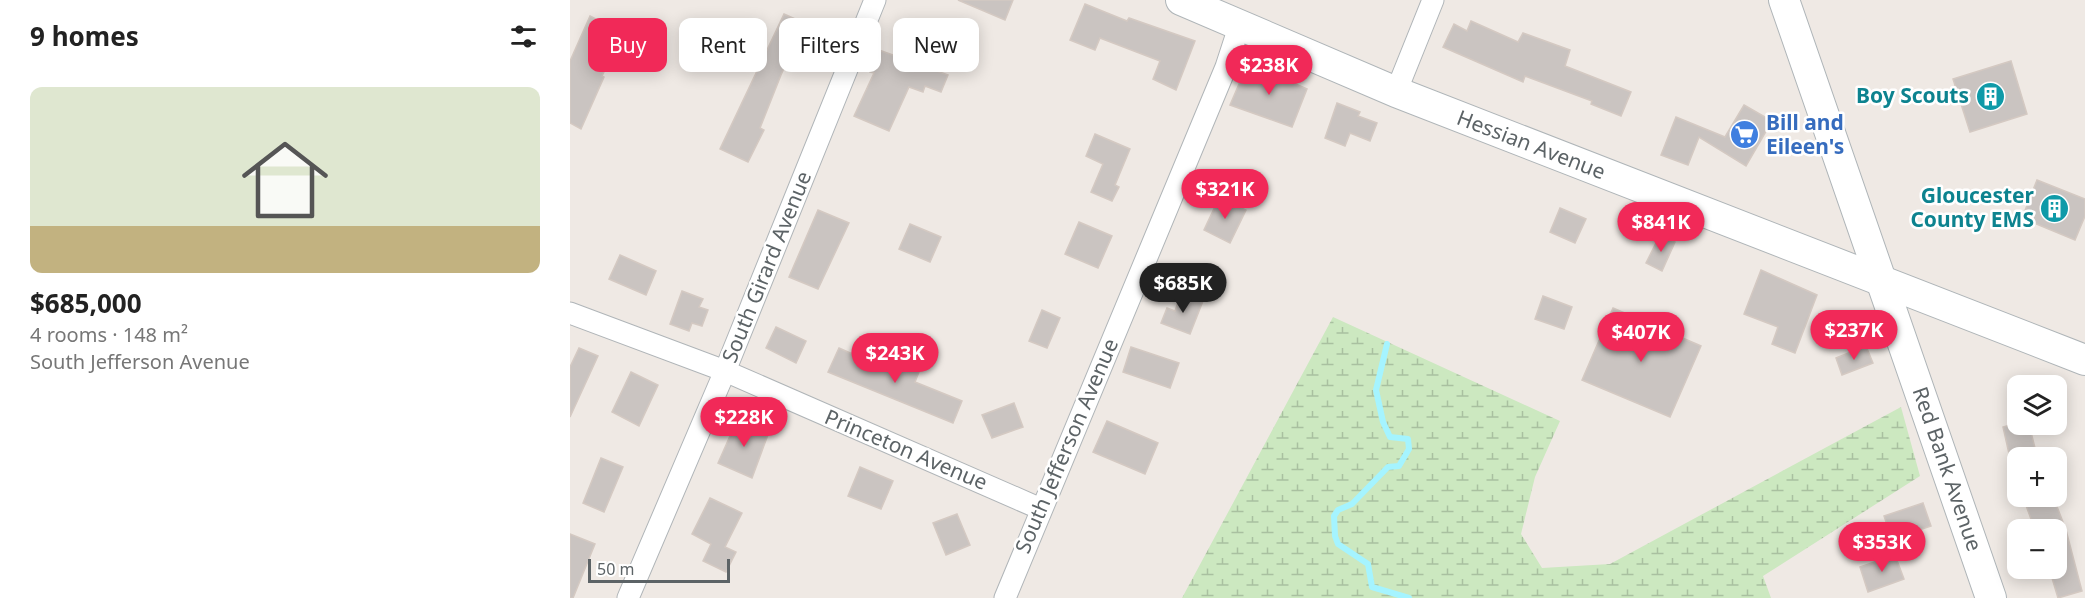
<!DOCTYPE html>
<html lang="en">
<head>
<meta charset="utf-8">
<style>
	body { margin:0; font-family:"Noto Sans",sans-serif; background:#f6f6f6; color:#222; height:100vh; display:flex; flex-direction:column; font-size:22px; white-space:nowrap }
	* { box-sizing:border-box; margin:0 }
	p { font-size:20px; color:#767676 }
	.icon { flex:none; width:33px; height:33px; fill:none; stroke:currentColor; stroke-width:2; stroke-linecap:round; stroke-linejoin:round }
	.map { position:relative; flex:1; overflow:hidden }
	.side { display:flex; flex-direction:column; background:#fff; width:570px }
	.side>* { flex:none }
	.top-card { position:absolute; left:18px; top:18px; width:570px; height:54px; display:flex; gap:12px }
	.controls { position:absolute; left:1437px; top:375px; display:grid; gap:12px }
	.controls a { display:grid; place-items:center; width:60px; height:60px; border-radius:12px; background:#fff; box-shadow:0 3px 15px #0003; font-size:30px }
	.scale { position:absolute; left:18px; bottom:15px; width:142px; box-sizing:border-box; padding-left:6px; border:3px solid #5c6366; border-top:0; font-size:16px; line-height:21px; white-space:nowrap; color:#5c6366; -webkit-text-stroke:4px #fff; paint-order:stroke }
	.price { position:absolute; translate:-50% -51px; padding:0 14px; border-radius:21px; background:#f12958; color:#fff; font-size:20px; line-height:39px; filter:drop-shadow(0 2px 3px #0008) }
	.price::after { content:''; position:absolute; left:50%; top:36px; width:18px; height:14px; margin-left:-9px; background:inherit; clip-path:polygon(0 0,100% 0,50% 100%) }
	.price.active { background:#222; color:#fff }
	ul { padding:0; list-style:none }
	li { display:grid; align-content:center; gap:12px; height:318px; padding:0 30px }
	li span { display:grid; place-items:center; height:186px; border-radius:12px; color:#555 }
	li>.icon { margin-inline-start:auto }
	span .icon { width:108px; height:108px; fill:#fffc; stroke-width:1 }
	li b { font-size:26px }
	h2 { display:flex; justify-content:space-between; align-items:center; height:72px; padding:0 30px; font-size:26px }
	.tag { padding:0 21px; border-radius:12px; background:#fff; box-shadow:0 3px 15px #0003; font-size:21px; line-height:54px }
	.tag.active { background:#f12958; color:#fff }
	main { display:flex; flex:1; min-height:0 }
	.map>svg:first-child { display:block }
	.wetland { fill:url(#wetland-marsh) }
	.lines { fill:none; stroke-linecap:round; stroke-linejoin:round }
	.stream { stroke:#a5f4ff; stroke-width:6 }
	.building { fill:#cac4c1; stroke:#d4c9c2; stroke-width:1.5 }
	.street-casing { stroke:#b0b5b8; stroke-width:23 }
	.secondary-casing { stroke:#afb5b8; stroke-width:32 }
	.street { stroke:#fff; stroke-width:21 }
	.secondary { stroke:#fff; stroke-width:30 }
	.labels { text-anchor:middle; stroke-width:5; stroke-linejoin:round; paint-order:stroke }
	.culture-label { font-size:21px; font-weight:bold; fill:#0d838f; stroke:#fff; text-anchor:end }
	.shop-label { font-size:21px; font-weight:bold; fill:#366cbe; stroke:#fff; text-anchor:start }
	.street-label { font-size:21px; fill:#5c6366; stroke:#fff }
</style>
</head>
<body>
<main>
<section class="side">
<h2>9 homes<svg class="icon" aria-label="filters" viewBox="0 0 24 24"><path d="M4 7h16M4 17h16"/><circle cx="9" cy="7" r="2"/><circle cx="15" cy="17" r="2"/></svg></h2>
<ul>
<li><span style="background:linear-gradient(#dfe7d0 75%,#c2b280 0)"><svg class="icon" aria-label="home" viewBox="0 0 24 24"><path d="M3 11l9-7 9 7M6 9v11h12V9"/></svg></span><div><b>$685,000</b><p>4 rooms · 148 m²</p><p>South Jefferson Avenue</p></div></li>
</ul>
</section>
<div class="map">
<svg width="1515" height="598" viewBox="0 0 1515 598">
	<defs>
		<pattern id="wetland-marsh" width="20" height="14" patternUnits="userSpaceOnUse" patternTransform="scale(1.5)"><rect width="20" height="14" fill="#cce8c0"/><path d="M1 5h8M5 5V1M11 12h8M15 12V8" fill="none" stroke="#a9c0a0"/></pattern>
	</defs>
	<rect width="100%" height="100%" fill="#efe9e4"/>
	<path class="wetland" d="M763,317L990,421L965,477L951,534L972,568L1040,564L1331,407L1350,476L1193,576L1201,598H612Z"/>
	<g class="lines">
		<path class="stream" d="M817,344L806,390L813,422L820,437L838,439L839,449L829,466L818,467L782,504L768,510L764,516L765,536L768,544L798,564L802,587L839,598"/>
	</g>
	<g class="building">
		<path d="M388,0H443L435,20Z"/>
		<path d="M515,4L557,21L559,18L625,41L606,90L583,79L590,61L530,38L525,50L500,40Z"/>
		<path d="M214,14L234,23L211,75L190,128L194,130L178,162L150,149Z"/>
		<path d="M20,16L53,33L32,76L34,77L11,129L0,123V61Z"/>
		<path d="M901,21L948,42L953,33L1000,50L995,66L1061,92L1051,116L1021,104L1022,101L955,76L953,82L873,47L884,24L897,31Z"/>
		<path d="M309,50L378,75L371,92L355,86L353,92L339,87L319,131L284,116L304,73L300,72Z"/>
		<path d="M1441,61L1457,114L1400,132L1383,79Z"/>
		<path d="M678,63L737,89L722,127L660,105Z"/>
		<path d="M767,103L790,112L788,116L807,123L800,141L780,133L775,146L755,138Z"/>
		<path d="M1174,105L1202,121L1176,166L1129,137L1118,165L1091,155L1106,117L1155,137Z"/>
		<path d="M525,134L560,149L545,185L549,187L542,201L521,192L533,164L516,156Z"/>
		<path d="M1467,180L1515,199V216L1505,240L1452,218Z"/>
		<path d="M649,198L676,210L660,243L634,230Z"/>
		<path d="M990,208L1016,219L1005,243L980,232Z"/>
		<path d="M248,210L279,223L248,289L219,277Z"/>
		<path d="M509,222L542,236L528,268L495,254Z"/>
		<path d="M340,224L371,237L360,262L329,249Z"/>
		<path d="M1090,235L1105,242L1092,271L1076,263Z"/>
		<path d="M50,255L86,271L76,295L39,279Z"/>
		<path d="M1191,270L1247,295L1225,353L1202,344L1208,327L1174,314Z"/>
		<path d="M112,291L133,299L129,307L138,310L132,326L122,323L119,331L100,324Z"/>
		<path d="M611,293L633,301L620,334L591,323L597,308L605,311Z"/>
		<path d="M973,296L1002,307L994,329L965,319Z"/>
		<path d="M1043,308L1131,346L1100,417L1012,380Z"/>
		<path d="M472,310L490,318L477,348L459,341Z"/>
		<path d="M206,327L236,341L226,363L196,348Z"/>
		<path d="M1296,346L1303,363L1272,375L1266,358Z"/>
		<path d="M561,347L609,363L600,388L553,372Z"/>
		<path d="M9,348L28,356L0,417V367Z"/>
		<path d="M269,348L314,368L317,360L349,372L345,382L392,401L383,423L258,372Z"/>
		<path d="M61,372L88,385L69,426L42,412Z"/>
		<path d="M444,403L453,427L422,438L412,415Z"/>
		<path d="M168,418L199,432L182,478L148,463Z"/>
		<path d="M537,421L588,443L575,474L523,452Z"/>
		<path d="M1444,424H1459L1466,452L1440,458L1433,427Z"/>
		<path d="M31,458L53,467L34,512L13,503Z"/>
		<path d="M290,467L323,481L311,509L278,496Z"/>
		<path d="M1463,496H1483L1496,530L1512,591L1488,598L1479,568H1486V530H1465L1454,500Z"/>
		<path d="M140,498L172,513L155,547L166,552L156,572L133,561L141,544L122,534Z"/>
		<path d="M1353,503L1361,526L1322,539L1314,516Z"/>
		<path d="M387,514L400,545L376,555L363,523Z"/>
		<path d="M0,534L25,544L3,598H0Z"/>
		<path d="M1325,555L1334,579L1298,592L1290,567Z"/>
	</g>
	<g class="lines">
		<defs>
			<g id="street">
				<path d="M826,92L863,0"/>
				<path d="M0,313L155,371L471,509"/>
				<path d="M58,598L155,371L305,0"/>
				<path d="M435,598L656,67L669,27"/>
			</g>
			<g id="secondary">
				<path d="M611,0L826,92L1515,360"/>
				<path d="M1214,0L1421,598"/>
			</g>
		</defs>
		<use href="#street" class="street-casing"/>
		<use href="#secondary" class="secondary-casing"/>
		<use href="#street" class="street"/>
		<use href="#secondary" class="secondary"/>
	</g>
	<defs>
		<symbol id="building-disc" viewBox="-11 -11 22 22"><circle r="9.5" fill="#0f9aa8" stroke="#fff"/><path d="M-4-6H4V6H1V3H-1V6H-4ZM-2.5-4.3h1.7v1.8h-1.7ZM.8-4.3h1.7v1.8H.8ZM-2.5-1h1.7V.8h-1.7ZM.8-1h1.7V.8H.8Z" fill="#fff"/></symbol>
		<symbol id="supermarket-disc" viewBox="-11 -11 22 22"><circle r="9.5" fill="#3f7fe0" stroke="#fff"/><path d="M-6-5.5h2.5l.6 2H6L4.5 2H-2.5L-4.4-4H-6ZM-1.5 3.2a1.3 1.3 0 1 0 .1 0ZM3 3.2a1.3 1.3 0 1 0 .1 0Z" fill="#fff"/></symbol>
	</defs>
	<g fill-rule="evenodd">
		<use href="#building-disc" x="1404" y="80" width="33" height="33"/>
		<use href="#supermarket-disc" x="1158" y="118" width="33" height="33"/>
		<use href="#building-disc" x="1468" y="192" width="33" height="33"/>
	</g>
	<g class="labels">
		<g class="culture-label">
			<text x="1399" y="103">Boy Scouts</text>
			<text x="1464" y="203">Gloucester<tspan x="1464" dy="24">County EMS</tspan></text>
		</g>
		<g class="shop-label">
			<text x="1196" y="130">Bill and<tspan x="1196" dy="24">Eileen's</tspan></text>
		</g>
		<g class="street-label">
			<text transform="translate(961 145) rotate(21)" y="7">Hessian Avenue</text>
			<text transform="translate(197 267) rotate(-68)" y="7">South Girard Avenue</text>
			<text transform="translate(497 446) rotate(-67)" y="7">South Jefferson Avenue</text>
			<text transform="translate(336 450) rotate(23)" y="7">Princeton Avenue</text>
			<text transform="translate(1377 469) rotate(71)" y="7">Red Bank Avenue</text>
		</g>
	</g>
</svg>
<div class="controls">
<a><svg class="icon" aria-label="layers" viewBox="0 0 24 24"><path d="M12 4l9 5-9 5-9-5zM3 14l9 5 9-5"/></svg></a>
<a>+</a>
<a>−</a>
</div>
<div class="scale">50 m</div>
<b class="price" style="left:699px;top:96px">$238K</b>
<b class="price" style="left:655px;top:220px">$321K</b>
<b class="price" style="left:1091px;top:253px">$841K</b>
<b class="price active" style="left:613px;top:314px">$685K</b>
<b class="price" style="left:1284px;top:361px">$237K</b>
<b class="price" style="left:1071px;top:363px">$407K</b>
<b class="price" style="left:325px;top:384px">$243K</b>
<b class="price" style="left:174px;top:448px">$228K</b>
<b class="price" style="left:1312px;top:573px">$353K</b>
<div class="top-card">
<a class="tag active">Buy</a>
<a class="tag">Rent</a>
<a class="tag">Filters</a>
<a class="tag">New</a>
</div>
</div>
</main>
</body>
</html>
